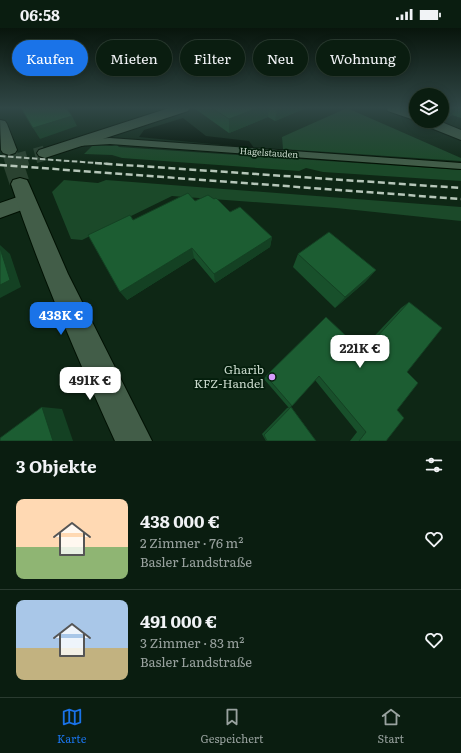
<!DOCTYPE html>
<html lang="de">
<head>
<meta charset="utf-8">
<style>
	body { margin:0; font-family:Literata,serif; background:#132619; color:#f1f3f6; height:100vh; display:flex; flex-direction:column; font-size:15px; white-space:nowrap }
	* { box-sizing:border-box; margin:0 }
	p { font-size:13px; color:#99a29f }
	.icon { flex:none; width:22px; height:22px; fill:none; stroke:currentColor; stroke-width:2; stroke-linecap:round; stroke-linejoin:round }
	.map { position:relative; height:413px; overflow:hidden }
	.panel { display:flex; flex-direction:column; background:#0a1d10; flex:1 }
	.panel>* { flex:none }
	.banner { position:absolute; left:12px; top:12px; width:437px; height:36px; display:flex; gap:8px }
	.buttons { position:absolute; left:409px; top:60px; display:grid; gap:8px }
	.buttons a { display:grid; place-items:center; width:40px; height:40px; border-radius:50%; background:#0a1d10; box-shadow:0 2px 10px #0003,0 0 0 1px #2a3b30; font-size:20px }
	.price { position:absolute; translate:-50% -34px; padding:0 9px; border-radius:8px; background:#fff; color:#222; font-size:13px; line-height:26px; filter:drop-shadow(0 1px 2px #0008) }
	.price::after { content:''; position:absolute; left:50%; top:24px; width:12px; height:9px; margin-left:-6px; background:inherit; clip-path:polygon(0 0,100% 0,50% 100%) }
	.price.active { background:#1a73e8; color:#fff }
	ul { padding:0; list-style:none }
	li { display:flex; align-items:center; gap:12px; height:100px; padding:0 16px }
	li+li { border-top:1px solid #2a3b30 }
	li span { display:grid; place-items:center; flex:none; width:112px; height:80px; border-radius:8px; color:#555 }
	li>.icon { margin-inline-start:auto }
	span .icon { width:48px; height:48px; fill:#fffc; stroke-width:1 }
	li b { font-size:17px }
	h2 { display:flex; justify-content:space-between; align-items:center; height:48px; padding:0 16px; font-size:17px }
	.chip { padding:0 14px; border-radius:18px; background:#0a1d10; box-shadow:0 2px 10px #0003,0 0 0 1px #2a3b30; font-size:14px; line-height:36px }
	.chip.active { background:#1a73e8; color:#fff }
	.status { display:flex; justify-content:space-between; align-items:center; height:28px; padding:0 20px; background:#0a1d10; direction:ltr }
	.status svg { height:11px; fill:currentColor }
	.tabs { display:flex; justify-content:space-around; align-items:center; height:56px; border-top:1px solid #2a3b30; background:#0a1d10; font-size:11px; color:#99a29f }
	.tabs a { display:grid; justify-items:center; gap:2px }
	.tabs .active { color:#1a73e8 }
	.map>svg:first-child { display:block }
	.green { fill:#1b4929 }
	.water { fill:#000f02 }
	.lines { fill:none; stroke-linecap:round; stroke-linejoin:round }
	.minor-tunnel { stroke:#2a4230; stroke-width:15; stroke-dasharray:15 8; stroke-linecap:butt }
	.tertiary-tunnel-far1 { stroke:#2a4230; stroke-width:15; stroke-dasharray:15 8; stroke-linecap:butt }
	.tertiary-tunnel { stroke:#2a4230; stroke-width:20; stroke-dasharray:20 10; stroke-linecap:butt }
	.service-casing { stroke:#001002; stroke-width:2 }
	.minor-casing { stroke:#001002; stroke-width:2 }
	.tertiary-casing { stroke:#001002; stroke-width:2 }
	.service { fill:#425d48; fill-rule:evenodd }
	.minor { fill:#425d48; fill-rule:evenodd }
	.tertiary { fill:#425d48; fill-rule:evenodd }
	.rail-far1 { stroke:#b6c6b9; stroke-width:2; stroke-dasharray:5.5 2.5; stroke-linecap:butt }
	.rail { stroke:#b6c6b9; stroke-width:2.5; stroke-dasharray:7 3.5; stroke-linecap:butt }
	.wall { fill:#18502b }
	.shaded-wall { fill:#144123 }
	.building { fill:#1c5d32; stroke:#144123 }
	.poi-dot { fill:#d49cfb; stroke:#041e0c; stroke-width:1.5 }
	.labels { text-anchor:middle; stroke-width:3.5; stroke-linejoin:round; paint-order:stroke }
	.far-street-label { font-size:9px; fill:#c9d9cc; stroke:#041e0c }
	.near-poi-label { font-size:12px; fill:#c9d9cc; stroke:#041e0c; text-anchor:end }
</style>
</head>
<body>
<div class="status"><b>06:58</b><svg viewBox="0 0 49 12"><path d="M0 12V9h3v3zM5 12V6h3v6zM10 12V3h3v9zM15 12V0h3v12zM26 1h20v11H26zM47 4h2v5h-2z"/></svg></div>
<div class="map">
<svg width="461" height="413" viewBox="0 0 461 413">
	<rect width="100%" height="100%" fill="#0e2715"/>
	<g class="green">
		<path d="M347,80L461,130V133L283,121L282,109Z"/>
		<path d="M93,117L112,118L117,117L119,119L461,142V153L323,144L306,140L299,143L122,130L112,127L84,126Z"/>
		<path d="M64,152L98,155L106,152L461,179V193L336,180L172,168L82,212L71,211L52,164Z"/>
	</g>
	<path class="water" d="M183,90L206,108L249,113L254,120L139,109L144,102Z"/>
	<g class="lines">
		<path class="minor-tunnel" d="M13,134L45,125"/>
		<path class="tertiary-tunnel-far1" d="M9,122L13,136"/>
		<path class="tertiary-tunnel" d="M13,135L20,156"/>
		<defs>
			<path id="service" d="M110,110L461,135V141L110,116L77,118L72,115L77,112Z"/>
			<g id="minor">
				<path d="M169,80H190L188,83L51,128L45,130L39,128L37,125L39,122Z"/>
				<path d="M386,80H405L416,84L417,93L388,83Z"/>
				<path d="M419,93H439L461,102V112L421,96Z"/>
				<path d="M26,166L33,168L36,173L33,178L0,190V175Z"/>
			</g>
			<g id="tertiary">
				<path d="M0,92L5,93L7,96L17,122L15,125L9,127L3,125L1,122Z"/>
				<path d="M20,150L27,152L29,156L68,246L152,413H115C77,329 40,244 11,156L13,152Z"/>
			</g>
		</defs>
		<use href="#service" class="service-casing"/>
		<use href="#minor" class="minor-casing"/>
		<use href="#tertiary" class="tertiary-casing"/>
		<use href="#service" class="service"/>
		<use href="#minor" class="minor"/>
		<use href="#tertiary" class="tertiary"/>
		<path class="rail-far1" d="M0,128L110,136"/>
		<g class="rail">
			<path d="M95,135L461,160"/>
			<path d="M0,137L461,171"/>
		</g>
	</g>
	<g class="wall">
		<path d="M194,80H306L275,93L268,89L229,105Z"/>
		<path d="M442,80H461V90L452,87L445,92L442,91Z"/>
		<path d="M195,173L230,184L272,209L270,219L215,255L194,230L127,272L133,192Z"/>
		<path d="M298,226L376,242L365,254L335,280L293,239Z"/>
		<path d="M409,274L407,344L397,382L386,413H350L357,404L315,352L292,378L289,380L264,351L266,348L361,322L401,280Z"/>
		<path d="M291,379L316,413H266L262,406L287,380Z"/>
	</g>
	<g class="shaded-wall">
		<path d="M258,80H269L268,89L229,105V91Z"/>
		<path d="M277,80H306L275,93Z"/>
		<path d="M454,80H457L452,87L445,92Z"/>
		<path d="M72,88L77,98L40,111L33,100Z"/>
		<path d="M272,209L270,219L215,255L214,246Z"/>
		<path d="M0,217L10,226L21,259L0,270Z"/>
		<path d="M192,220L194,230L127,272L120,264Z"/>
		<path d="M376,242L365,254L335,280L345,269Z"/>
		<path d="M42,379L62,381L73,413H53Z"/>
	</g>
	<g class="building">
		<path d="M21,80H66L72,88L33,100Z"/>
		<path d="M212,80H258L229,91Z"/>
		<path d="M188,165L195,173L208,167L214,171L216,170L230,184L240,179L272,209L214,246L192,220L120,264L88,207L130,187L133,192Z"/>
		<path d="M329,204L376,242L345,269L298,226Z"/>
		<path d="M0,220L10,252L0,257Z"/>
		<path d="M409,274L442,300L407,344L418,355L397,382L404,390L386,413H359L366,404L319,348L292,378L266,348L326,289L363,324Z"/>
		<path d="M42,379L53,413H0V410Z"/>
		<path d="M291,379L316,413H267L264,407Z"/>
	</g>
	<linearGradient id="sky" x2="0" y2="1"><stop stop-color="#08150c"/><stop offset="0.58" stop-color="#304746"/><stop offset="1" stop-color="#304746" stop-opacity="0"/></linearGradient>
	<rect width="461" height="138" fill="url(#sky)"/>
	<circle class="poi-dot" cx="272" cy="349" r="4"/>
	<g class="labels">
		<g class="far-street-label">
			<text transform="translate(269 125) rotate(4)" y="3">Hagelstauden</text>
		</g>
		<g class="near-poi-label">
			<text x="264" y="346">Gharib<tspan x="264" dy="14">KFZ-Handel</tspan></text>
		</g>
	</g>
</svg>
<div class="buttons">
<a><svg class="icon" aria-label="layers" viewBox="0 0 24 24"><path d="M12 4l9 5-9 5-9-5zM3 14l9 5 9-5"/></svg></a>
</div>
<b class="price active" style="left:61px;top:308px">438K €</b>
<b class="price" style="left:360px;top:341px">221K €</b>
<b class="price" style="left:90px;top:373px">491K €</b>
<div class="banner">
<a class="chip active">Kaufen</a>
<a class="chip">Mieten</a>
<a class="chip">Filter</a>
<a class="chip">Neu</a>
<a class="chip">Wohnung</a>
</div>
</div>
<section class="panel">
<h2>3 Objekte<svg class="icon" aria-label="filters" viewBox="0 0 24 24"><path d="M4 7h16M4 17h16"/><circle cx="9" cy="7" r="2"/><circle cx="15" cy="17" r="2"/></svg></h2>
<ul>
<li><span style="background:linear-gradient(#ffd9b3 60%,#8fb573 0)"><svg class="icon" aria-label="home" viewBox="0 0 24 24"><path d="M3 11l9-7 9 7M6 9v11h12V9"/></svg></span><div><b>438 000 €</b><p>2 Zimmer · 76 m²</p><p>Basler Landstraße</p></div><svg class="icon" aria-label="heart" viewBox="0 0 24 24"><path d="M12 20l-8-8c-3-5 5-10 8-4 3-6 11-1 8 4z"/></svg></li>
<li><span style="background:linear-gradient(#a9c7e8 60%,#c2b280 0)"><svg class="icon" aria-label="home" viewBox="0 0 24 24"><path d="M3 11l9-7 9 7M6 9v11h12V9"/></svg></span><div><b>491 000 €</b><p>3 Zimmer · 83 m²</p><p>Basler Landstraße</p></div><svg class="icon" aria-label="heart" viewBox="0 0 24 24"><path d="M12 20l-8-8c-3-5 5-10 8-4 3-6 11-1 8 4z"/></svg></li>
</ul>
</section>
<nav class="tabs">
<a class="active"><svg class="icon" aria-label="map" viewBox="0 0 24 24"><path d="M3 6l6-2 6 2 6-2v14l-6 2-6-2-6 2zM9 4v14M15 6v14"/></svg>Karte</a>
<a><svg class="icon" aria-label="saved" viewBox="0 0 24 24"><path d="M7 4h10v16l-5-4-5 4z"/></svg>Gespeichert</a>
<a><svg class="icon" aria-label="home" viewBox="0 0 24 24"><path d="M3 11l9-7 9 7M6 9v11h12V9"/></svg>Start</a>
</nav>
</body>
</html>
